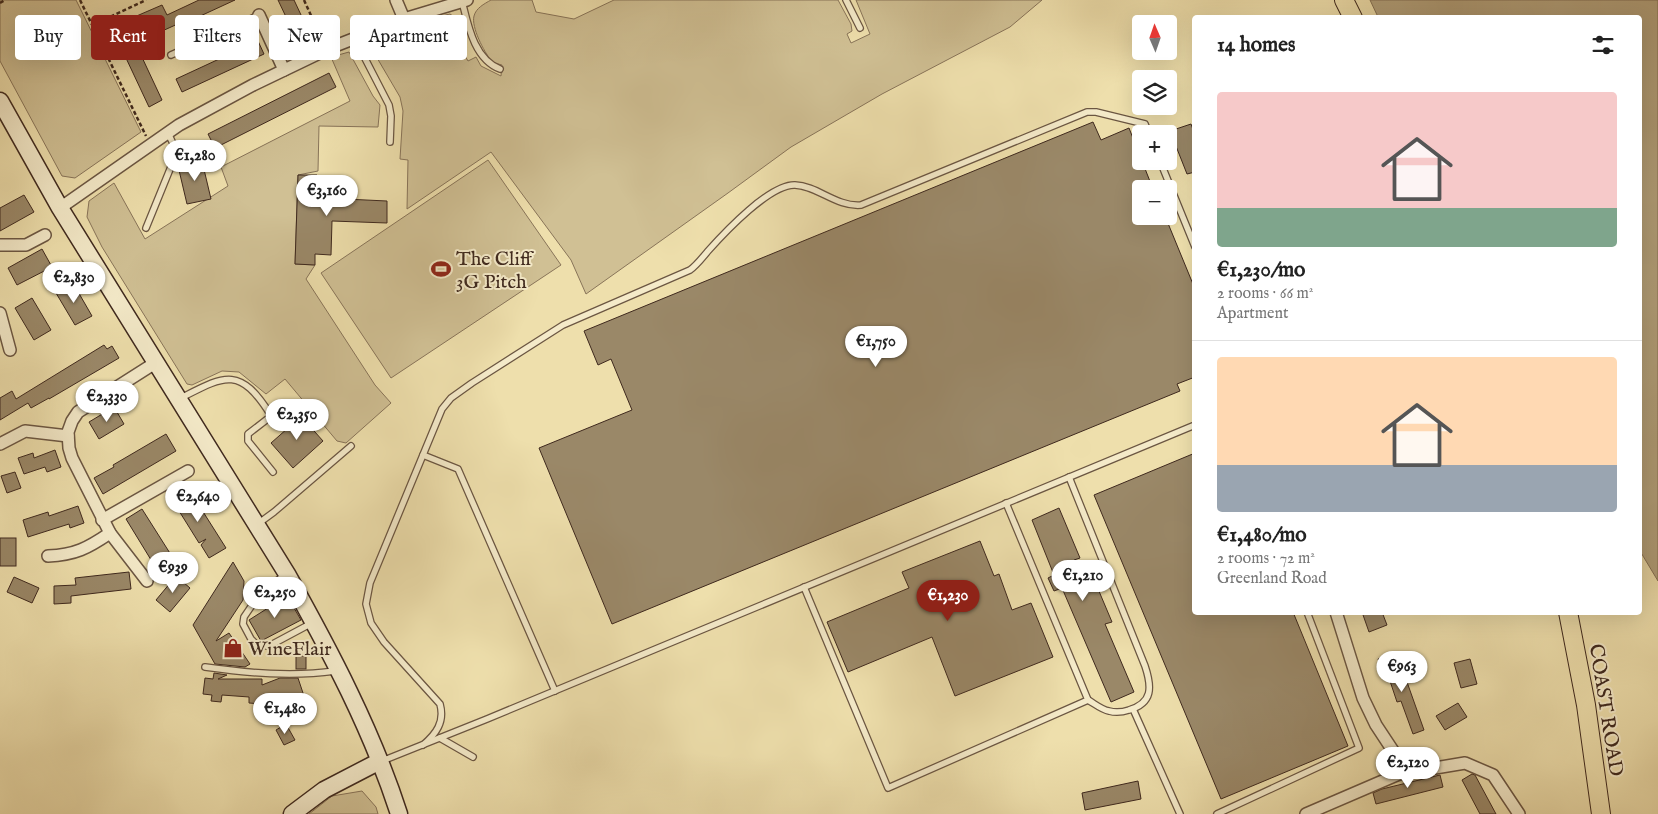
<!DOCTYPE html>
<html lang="en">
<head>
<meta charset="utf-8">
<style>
	body { margin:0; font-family:"IM FELL English",serif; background:#f6f6f6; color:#222; height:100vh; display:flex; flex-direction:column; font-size:19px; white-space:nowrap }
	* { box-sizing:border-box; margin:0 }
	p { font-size:16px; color:#767676 }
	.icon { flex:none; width:28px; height:28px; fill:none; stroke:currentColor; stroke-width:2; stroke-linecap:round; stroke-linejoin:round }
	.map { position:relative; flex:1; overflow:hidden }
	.side { position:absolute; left:1192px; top:15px; width:450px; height:600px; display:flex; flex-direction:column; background:#fff; border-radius:5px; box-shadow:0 5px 20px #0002 }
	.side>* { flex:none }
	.top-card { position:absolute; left:15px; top:15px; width:475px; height:45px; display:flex; gap:10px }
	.needle { width:32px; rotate:358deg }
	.controls { position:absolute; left:1132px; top:15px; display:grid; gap:10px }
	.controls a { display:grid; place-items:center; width:45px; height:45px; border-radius:5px; background:#fff; box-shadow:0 5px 20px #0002; font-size:25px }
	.price { position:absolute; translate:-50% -42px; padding:0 11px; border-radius:18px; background:#fff; color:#222; font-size:16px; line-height:32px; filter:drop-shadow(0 1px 2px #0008) }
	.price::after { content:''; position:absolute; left:50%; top:30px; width:15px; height:11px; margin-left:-8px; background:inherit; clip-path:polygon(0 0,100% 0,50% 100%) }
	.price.on { background:#8f2418; color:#fff }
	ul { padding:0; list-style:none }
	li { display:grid; align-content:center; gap:10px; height:265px; padding:0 25px }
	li+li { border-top:1px solid #e0e0e0 }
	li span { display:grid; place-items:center; height:155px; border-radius:5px; color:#555 }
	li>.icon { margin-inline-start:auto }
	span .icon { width:90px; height:90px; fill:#fffc; stroke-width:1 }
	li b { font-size:21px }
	h2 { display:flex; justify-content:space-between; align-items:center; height:60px; padding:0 25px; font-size:21px }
	.pill { padding:0 18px; border-radius:5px; background:#fff; box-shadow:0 5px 20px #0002; font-size:18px; line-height:45px }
	.pill.on { background:#8f2418; color:#fff }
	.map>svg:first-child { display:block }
	.green { fill:#d0c094; stroke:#887459 }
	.water { fill:#b2a17c; stroke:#847156 }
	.building { fill:#9a8868; stroke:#3f291e }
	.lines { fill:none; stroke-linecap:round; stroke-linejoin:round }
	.lane-casing { stroke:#6b5642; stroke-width:8 }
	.street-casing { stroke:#6b5642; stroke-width:14 }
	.secondary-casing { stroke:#3f291e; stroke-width:19 }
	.primary-casing { stroke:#3f291e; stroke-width:20 }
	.path { stroke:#3f291e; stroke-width:2.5; stroke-dasharray:4 2.5; stroke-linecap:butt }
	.lane { stroke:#f4eac9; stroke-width:5.5 }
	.street { stroke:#f4eac9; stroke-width:11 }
	.secondary { stroke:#f4eac9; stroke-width:16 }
	.primary { stroke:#eedfac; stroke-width:18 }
	.labels { text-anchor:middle; stroke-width:4; stroke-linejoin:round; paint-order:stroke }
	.poi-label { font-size:20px; fill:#3f291e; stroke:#f4eac9; text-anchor:start }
	.street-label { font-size:20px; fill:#3f291e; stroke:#f4eac9 }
</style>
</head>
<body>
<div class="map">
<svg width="1658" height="814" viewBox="0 0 1658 814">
	<rect width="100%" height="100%" fill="#eedfac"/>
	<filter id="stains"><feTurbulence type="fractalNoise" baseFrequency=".004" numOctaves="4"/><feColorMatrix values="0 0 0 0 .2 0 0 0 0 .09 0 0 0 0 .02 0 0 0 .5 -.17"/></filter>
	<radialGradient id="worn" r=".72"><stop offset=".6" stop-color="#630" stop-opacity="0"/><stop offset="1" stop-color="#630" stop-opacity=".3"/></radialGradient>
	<g class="green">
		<path d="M0,0H76L141,132L75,178L62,176L0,61Z"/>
		<path d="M491,0H532L536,12L574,19L614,0H838L851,24L852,31L847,34L851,43L870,34L856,0H1042L1010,27L882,94L791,147L728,193L586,294L571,260L491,152L407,209L408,160L400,159L403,111L400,97L373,51L375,43L378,40L436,17L450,14L460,21L466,33L454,37L468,61L476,57L481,66L501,76L502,65C498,64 494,63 491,60C484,52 471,27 474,16C476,8 484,4 491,0Z"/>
		<path d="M349,52L373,96L380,105L378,127L319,126L318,171L298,175L295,264L315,265L306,279L375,385L391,403L346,443L337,441L285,379L266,394L239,372L222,371L192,385L187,384L102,247L87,217L89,201L114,183L145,239L228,186L221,167L350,101L331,57Z"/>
		<path d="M488,160L561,265L391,378L321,273Z"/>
		<path d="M362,791L376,807L378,814H309L332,796Z"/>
	</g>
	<path class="water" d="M1370,0H1658V581L1640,551V18L1378,17Z"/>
	<g class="building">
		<path d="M199,0H235L183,24L182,22L160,32L157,24L132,36L162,100L149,107L110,24L124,18L125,21L162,5L167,15Z"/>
		<path d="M278,0H294L309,32L296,38Z"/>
		<path d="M258,41L264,54L182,92L176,79Z"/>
		<path d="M329,73L336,87L215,148L208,134Z"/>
		<path d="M1093,122L1101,140L1129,128L1153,189H1141V216H1165L1195,289V377L1177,384L1180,391L612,624L539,448L632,410L611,359L598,365L584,331Z"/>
		<path d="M1191,124L1195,135V172L1187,174L1170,131Z"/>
		<path d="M202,161L211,199L187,204L178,166Z"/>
		<path d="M298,175H317V190H345V199L387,201V223L332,221L331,255L315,254V265L295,264Z"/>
		<path d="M24,195L34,212L0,231V208Z"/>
		<path d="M42,249L52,267L17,285L8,268Z"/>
		<path d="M73,283L92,316L75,325L56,293Z"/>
		<path d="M32,298L51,330L34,340L15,308Z"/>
		<path d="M104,345L107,349L112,346L119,358L49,399V398L31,408L28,403L0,420V398L12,391L16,399Z"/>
		<path d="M114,407L124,424L99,439L89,422Z"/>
		<path d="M299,414L323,441L293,468L271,443L288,428L287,425Z"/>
		<path d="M166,434L176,451L103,494L94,478L114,467L113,465Z"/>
		<path d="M55,450L61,467L47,472L45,467L24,474L18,458L33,453L34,458Z"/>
		<path d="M1195,453V612H1293L1348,746L1221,799L1094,495Z"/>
		<path d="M15,472L21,488L7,493L1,476Z"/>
		<path d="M188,488L226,548L209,558L201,545L206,539L199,543L171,498Z"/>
		<path d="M78,506L84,523L70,528L69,524L28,537L23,520L48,512L49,516Z"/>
		<path d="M1059,508L1080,558L1074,560L1083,581L1093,577L1112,622L1105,624L1134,692L1111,702L1062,588L1054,591L1048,578L1054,575L1032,520Z"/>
		<path d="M142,509L173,558L156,568L126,519Z"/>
		<rect x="0" y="538" width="16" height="28"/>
		<path d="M980,541L994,576L999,574L1012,610L1031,603L1053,657L955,696L932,637L848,672L827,622L909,588L902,572Z"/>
		<path d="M233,562L244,581L243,600L216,641L229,633L250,664L245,667L215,664L193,625Z"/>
		<path d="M129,572L131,589L71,596V603L54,604V586L76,585L75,578Z"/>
		<path d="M176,576L190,588L170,612L156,600Z"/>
		<path d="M14,577L39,588L32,603L7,592Z"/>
		<path d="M287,596L301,620L261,641L249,620Z"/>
		<path d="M1362,612H1382L1387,625L1369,632Z"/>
		<path d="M1391,654L1403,683L1407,682L1424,730L1413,734L1401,701L1397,702L1388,675L1385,676L1378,659Z"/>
		<rect x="296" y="656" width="10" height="13"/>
		<path d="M1470,659L1477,684L1461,688L1454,663Z"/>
		<path d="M214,673L227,675L218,679H262V685L280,678H298L304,696L281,703L279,698H262V704L249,703V697L222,695L221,702L211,701L212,695L203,694L205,678L213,679Z"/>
		<path d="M1458,703L1467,717L1445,730L1436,716Z"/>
		<path d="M286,724L295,740L284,745L276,730Z"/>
		<path d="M1472,774L1475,775L1496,814H1480L1462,780Z"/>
		<path d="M1440,775L1443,787L1376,804L1373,793L1382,789Z"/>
		<path d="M1138,781L1141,799L1085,810L1082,793Z"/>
	</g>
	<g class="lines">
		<defs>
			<g id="lane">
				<path d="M846,0L860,28"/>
				<path d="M462,1C468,25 474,59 500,69"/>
				<path d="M355,39L389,105L391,116L390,142"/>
				<path d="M171,55L259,15"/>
				<path d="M1160,161L1195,247"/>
				<path d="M146,228L177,152L168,133"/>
				<path d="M179,399C224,376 239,365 270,414V417L248,434V441L273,472"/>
				<path d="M423,455L458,469L555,691"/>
				<path d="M1069,477L1145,666C1152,687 1153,703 1129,710C1123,712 1116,713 1109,711C1102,710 1095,704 1088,700"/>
				<path d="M259,523L274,512L351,446"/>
				<path d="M285,575L261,592L244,617L243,624L251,639L257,645L269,646L312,623"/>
				<path d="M804,587L888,788L1088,700L1006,503"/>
				<path d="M205,667C248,673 292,677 335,671"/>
				<path d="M1133,709L1180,814"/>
				<path d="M440,738L473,757"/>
				<path d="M423,745C436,734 445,722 440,704L384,642L371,623L366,604L370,583L442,409L451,398L472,383L563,325L690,270C697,265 702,258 708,251C725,232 770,184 795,185C818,186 836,207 861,205L1087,112H1096L1145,124L1149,134"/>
				<path d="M382,761L487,719L1195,425"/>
				<path d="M1217,814L1359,748L1307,612"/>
			</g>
			<g id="street">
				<path d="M396,0L404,19"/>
				<path d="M259,15L284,70"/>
				<path d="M60,208L179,125L253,85L330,48L404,19L467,0"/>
				<path d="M0,245H26L45,235"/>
				<path d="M0,313L10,350"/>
				<path d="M0,444L25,431L68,436"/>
				<path d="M102,520L188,471"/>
				<path d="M48,556C75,555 88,548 110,533"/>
				<path d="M147,581L110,533L72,458L69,448L68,432L72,421L78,412L155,363"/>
				<path d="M1336,612L1363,698L1376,725L1407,772"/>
				<path d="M1306,814L1399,774L1465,763L1493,775L1519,814"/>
			</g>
			<g id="secondary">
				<path d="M0,101L60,208L287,574C330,651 372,730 399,814"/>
				<path d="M292,814L324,790L380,761"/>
			</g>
			<g id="primary">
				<path d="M1344,0L1353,18"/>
				<path d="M1568,612L1586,705L1601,814"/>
			</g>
		</defs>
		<use href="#lane" class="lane-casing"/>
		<use href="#street" class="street-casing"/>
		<use href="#secondary" class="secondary-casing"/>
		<use href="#primary" class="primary-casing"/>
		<g class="path">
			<path d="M80,0L146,136"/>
			<path d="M304,0L322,40"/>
			<path d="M0,3L5,0"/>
			<path d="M93,25L146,0"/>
		</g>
		<use href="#lane" class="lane"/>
		<use href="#street" class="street"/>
		<use href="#secondary" class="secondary"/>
		<use href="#primary" class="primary"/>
	</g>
	<defs>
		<symbol id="stadium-bare" viewBox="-9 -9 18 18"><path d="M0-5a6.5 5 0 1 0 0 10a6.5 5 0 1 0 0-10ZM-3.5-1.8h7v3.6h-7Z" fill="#8f2418" stroke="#f4eac9" stroke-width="2.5" paint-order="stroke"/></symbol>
		<symbol id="shop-bare" viewBox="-9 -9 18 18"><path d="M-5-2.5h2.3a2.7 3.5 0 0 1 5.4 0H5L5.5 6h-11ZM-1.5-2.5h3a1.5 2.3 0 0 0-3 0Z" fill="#8f2418" stroke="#f4eac9" stroke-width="2.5" paint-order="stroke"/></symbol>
	</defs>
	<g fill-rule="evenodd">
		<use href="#stadium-bare" x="427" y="255" width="28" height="28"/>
		<use href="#shop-bare" x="219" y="634" width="28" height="28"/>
	</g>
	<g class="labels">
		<g class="poi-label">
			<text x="456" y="265">The Cliff<tspan x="456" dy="23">3G Pitch</tspan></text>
			<text x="248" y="655">WineFlair</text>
		</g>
		<g class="street-label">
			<text transform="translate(1607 710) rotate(81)" y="7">COAST ROAD</text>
		</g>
	</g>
	<rect width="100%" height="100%" filter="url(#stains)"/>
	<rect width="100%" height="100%" fill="url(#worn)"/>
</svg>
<div class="controls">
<a><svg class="needle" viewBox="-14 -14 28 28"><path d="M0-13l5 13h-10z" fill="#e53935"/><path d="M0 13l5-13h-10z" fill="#767676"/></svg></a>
<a><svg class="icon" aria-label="layers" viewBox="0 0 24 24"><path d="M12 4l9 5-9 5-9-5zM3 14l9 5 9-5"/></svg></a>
<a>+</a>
<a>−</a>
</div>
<b class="price" style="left:195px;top:182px">€1,280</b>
<b class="price" style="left:327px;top:217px">€3,160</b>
<b class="price" style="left:74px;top:304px">€2,830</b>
<b class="price" style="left:876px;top:368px">€1,750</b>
<b class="price" style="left:107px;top:423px">€2,330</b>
<b class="price" style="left:297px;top:441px">€2,350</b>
<b class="price" style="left:198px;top:523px">€2,640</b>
<b class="price" style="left:173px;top:594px">€939</b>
<b class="price" style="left:1083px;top:602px">€1,210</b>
<b class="price" style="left:275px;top:619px">€2,250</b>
<b class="price on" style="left:948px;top:622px">€1,230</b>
<b class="price" style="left:1402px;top:693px">€963</b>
<b class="price" style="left:285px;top:735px">€1,480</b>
<b class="price" style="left:1408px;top:789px">€2,120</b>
<div class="top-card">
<a class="pill">Buy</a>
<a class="pill on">Rent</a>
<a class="pill">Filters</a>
<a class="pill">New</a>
<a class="pill">Apartment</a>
</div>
<section class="side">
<h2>14 homes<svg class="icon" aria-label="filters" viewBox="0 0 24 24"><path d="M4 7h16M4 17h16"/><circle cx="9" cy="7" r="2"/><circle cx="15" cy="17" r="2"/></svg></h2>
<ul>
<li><span style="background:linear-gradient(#f6c9c9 75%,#7fa58c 0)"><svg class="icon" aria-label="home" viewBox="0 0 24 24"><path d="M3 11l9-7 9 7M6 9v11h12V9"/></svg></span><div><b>€1,230/mo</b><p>2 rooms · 66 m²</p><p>Apartment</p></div></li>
<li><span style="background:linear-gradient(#ffd9b3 70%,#9aa5b1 0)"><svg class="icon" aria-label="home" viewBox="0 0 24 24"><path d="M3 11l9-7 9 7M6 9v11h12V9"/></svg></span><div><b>€1,480/mo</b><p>2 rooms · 72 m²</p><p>Greenland Road</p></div></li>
</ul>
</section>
</div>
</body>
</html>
